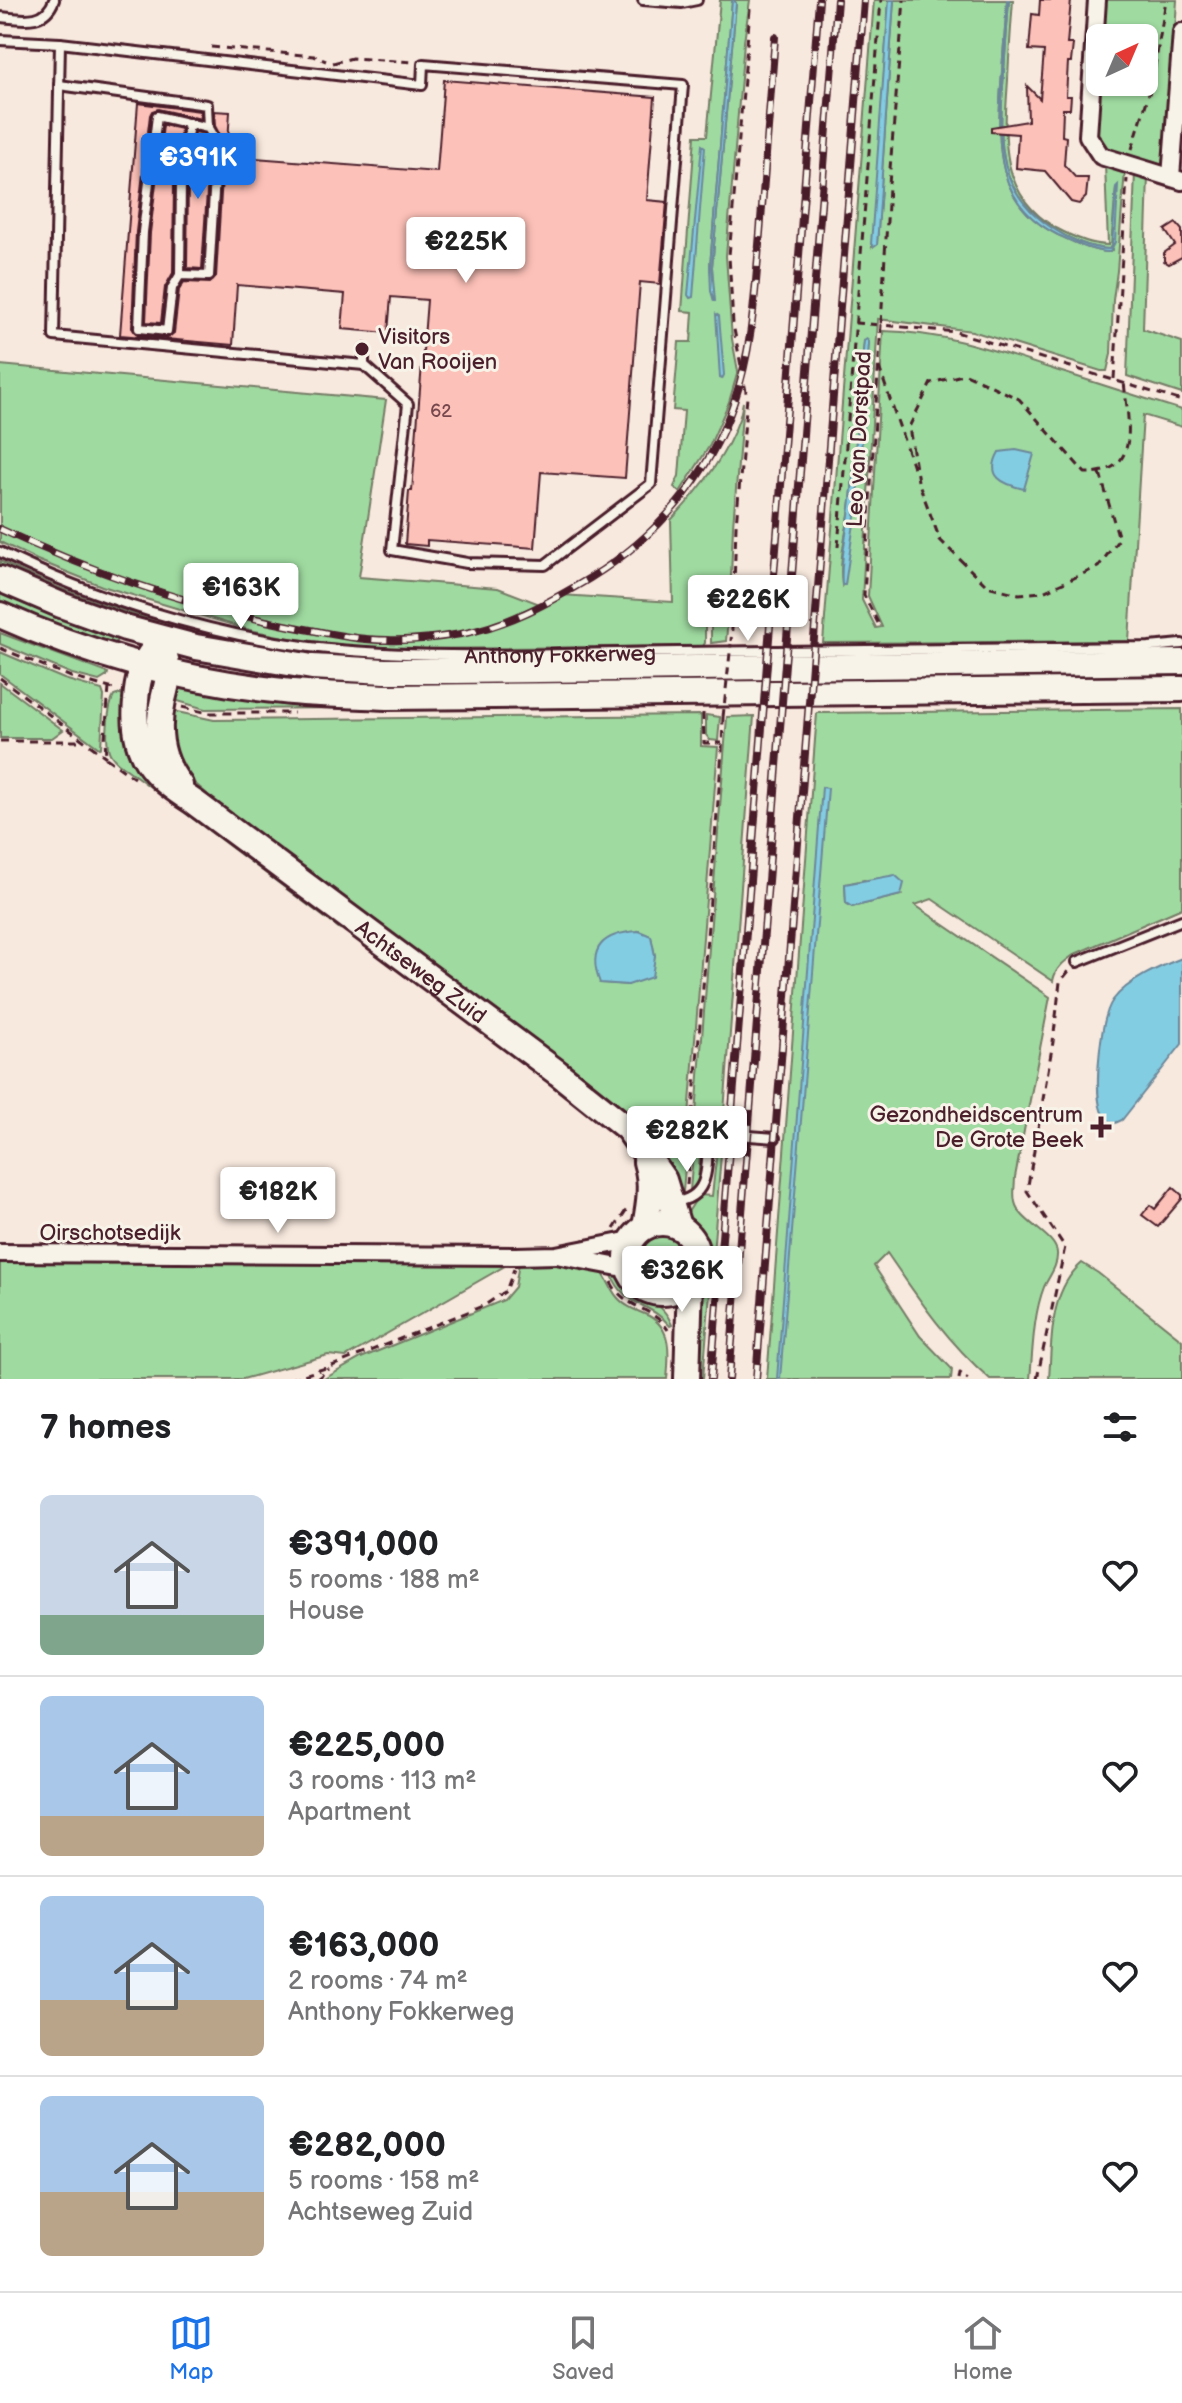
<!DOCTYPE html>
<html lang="en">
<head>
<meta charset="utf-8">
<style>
	body { margin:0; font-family:"Balsamiq Sans",sans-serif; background:#f2f2f2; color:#202124; height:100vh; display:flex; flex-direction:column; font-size:30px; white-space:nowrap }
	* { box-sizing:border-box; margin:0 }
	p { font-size:26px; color:#757577 }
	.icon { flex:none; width:44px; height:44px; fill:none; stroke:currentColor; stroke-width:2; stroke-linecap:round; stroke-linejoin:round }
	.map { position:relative; height:1379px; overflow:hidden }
	.details { display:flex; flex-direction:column; background:#fff; flex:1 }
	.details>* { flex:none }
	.needle { width:52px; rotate:44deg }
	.tools { position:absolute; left:1086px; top:24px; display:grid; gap:16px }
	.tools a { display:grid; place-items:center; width:72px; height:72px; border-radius:12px; background:#fff; box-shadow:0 2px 6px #0004; font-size:40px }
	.price { position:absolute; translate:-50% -68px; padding:0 18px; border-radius:8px; background:#fff; color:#222; font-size:26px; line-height:52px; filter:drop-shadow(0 2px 4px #0008) }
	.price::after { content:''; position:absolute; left:50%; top:48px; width:24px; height:18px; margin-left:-12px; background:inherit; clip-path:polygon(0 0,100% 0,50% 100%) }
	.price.on { background:#1a73e8; color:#fff }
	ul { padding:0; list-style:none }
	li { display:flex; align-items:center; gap:24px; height:200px; padding:0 40px }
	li+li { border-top:2px solid #e0e0e0 }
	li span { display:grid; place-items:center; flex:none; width:224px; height:160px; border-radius:12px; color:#555 }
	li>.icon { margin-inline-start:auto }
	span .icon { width:96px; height:96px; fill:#fffc; stroke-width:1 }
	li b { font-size:34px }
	h2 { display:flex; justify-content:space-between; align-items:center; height:96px; padding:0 40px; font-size:34px }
	.dock { display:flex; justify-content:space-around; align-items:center; height:112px; border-top:2px solid #e0e0e0; background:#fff; font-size:22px; color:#757577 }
	.dock a { display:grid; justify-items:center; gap:4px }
	.dock .on { color:#1a73e8 }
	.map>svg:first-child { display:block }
	.green { fill:#9fdaa0; stroke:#747c66; stroke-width:2; fill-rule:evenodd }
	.water { fill:#83cde3; stroke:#6c8799; stroke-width:2 }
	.building { fill:#fcc1b8; stroke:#4a1f2b; stroke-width:2 }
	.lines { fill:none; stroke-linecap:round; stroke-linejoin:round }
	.lane-casing { stroke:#4a1f2b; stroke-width:14 }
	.street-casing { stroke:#4a1f2b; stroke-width:22 }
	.secondary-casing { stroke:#4a1f2b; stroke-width:30 }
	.path { stroke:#4a1f2b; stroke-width:3; stroke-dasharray:8 6; stroke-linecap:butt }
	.lane { stroke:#f7f3e8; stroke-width:8 }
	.street { stroke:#f7f3e8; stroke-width:16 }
	.secondary { stroke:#f7f3e8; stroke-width:24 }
	.rail-casing { stroke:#4a1f2b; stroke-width:8 }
	.rail { stroke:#f7f3e8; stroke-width:5; stroke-dasharray:15; stroke-linecap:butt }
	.path-bridge { stroke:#4a1f2b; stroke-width:3; stroke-dasharray:8 6; stroke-linecap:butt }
	.poi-dot { fill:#4a1f2b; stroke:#f7f3e8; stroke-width:3 }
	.labels { text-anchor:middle; stroke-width:6; stroke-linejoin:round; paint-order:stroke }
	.number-label { font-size:18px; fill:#76484e }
	.poi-label { font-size:22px; fill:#4a1f2b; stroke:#f7f3e8; text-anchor:start }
	.street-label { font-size:22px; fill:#4a1f2b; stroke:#f7f3e8 }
</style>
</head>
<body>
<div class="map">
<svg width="1182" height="1379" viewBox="0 0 1182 1379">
	<rect width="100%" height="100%" fill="#f8e9de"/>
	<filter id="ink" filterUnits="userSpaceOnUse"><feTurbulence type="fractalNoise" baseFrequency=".0125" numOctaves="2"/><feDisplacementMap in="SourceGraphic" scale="16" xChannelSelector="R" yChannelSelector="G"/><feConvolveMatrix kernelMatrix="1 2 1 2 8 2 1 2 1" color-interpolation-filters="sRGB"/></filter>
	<g filter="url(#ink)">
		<g class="green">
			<path d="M720,0H750L744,42L726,256L732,339L738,371L729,402L710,445L680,492L674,487L679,476L684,411L673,410L679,342H691L693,312L682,311L695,136H707ZM732,2L736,3L712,267L714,301L710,266Z"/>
			<path d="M874,0H889L872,247L877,244L894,0H1007C1005,29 1003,57 1001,86C997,146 995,204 1058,235C1074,242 1092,252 1110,252L1112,250L1116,187L1111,246L1109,249C1091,249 1067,238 1052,228C997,192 999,144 1003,86C1005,57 1007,29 1009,0H1013C1011,27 1009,53 1008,80C1004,137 998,194 1056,228C1071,236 1091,245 1108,245L1105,164L1125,170L1117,271L1113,300L1111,354L1107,371H1101L972,331L878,319L862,600L876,628L882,627L868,596L883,331C940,332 991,349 1046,367C1091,381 1136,396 1182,410V427L1143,415L1129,641L823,643ZM864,341L869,342C862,413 861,485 848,555C846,566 847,574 842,585C838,557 848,529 851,500C856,447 859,394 864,341Z"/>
			<path d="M1105,0H1177L1167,163L1157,168C1143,163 1114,157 1104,148C1089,135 1099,88 1100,69V82H1144V38H1102Z"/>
			<path d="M1135,172L1148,176L1143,329L1182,342V394L1127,376Z"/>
			<path d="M0,365L386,400L359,577L498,588L542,605L561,595L673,602L671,520C698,492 726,457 739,419C741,414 742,406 743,402L733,526L730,603H737L736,612L705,613V643L703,646L411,649L353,646L289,638L250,630L102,586L37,560L0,542Z"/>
			<path d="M0,561C76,599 159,625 242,640L241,646L142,623L0,569Z"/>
			<path d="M0,589L118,635L114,648L0,605Z"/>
			<path d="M714,618H728L726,641L711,643V626Z"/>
			<path d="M0,633L108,673L107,676L99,681L72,674L0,644Z"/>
			<path d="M0,652L64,679L102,690L104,696L101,747L99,748L0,674Z"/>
			<path d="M0,683L63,730L52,738H0Z"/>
			<path d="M187,686L363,708L205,709L171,699L178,690Z"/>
			<path d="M120,694L129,696L128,733L344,923L340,929L117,762C114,759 110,755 109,751C105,739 108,706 114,696Z"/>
			<path d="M1182,709V908L1075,954C1065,961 1055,968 1053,981L932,899L915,905L1050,997L1015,1177C1015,1185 1013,1194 1015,1202C1019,1222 1056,1235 1057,1253C1058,1266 1049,1276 1044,1287C1033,1316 1033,1348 1030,1379H990C946,1340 920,1301 887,1253L874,1266L920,1336L952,1369L951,1379H767L817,713ZM864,880L901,895L852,907L846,903L845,884Z"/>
			<path d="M168,710L214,720L701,715V746L718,747L683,1192L676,1189L660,1161L217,810L207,794L183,773L173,754ZM638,931L651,937L655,956L628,985L600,983Z"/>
			<path d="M706,715L720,717L718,741L710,740L706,735Z"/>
			<path d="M754,716L723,1125L702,1124L698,1181L697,1189L690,1191L727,717Z"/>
			<path d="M718,1142H722L703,1379H696C696,1350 692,1319 694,1290C695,1278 704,1268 703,1254C702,1238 689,1229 686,1215L699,1195L712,1196Z"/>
			<circle cx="662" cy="1257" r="25"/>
			<path d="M0,1261L510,1263L346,1357L328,1355L243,1379H0Z"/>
			<path d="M519,1263H556L600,1270C609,1279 610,1292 621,1301C629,1309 639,1311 649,1316C673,1329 669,1356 667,1379H324L361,1358L504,1300L515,1287Z"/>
			<path d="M1082,1263L1098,1273L1182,1340V1379H1049C1052,1339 1049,1291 1082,1263Z"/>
			<path d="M611,1273C623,1276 629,1285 639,1292C654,1303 665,1307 672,1325L670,1326C650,1301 624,1308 611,1273Z"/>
		</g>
		<g class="water">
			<path d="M734,0L736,3L712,267L715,301H714L711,291L710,266L732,1Z"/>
			<path d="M889,0H894L877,245L874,247L871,244Z"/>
			<path d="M1007,0H1009C1007,29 1005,57 1003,86C999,144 997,192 1052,228C1067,238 1090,249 1109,249L1112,246L1116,187L1118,185L1115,242L1110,252C1092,252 1074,242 1058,235C995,204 997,146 1001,86C1003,57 1005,29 1007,0Z"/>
			<path d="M702,145L705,147L693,297L690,298L688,295Z"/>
			<path d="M716,314L719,316L724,375L722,379L720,378Z"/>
			<path d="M867,339L869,342L858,496L845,585H842C840,556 848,529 851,500C856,447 859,394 864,341Z"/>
			<path d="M1016,450L1034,454L1024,489C1003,484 985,477 999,452Z"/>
			<path d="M822,787L828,788L780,1379H777Z"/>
			<path d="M895,875L904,883L901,895L852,907L846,903L845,884Z"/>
			<path d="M639,931L651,936L655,956L652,977L628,985L600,983C586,947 604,933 639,931Z"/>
			<path d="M1182,958V1044L1122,1120L1113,1124C1108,1120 1103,1117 1101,1110C1094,1090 1100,1017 1113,1000C1128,980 1159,967 1182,958Z"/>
		</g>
		<g class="building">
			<path d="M1040,0H1071L1067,44H1073L1071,62H1068L1066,96H1071L1070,109H1063L1062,136L1066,137L1064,165L1076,178H1088L1086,197L1079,204L1071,202L1045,171L1016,168L1018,134L991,132V127L1028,121L1027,86L1040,99L1044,51L1029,50L1032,14L1039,15Z"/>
			<path d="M444,80L655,97L647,200L667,202L660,284L640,282L625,478L541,472L535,548L427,540V546L405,544L409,491H412L427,300L391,297L388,333L342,329L345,294L237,285L233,345L120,335L138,103L200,111L201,119L158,109L152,111L150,115L136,232L132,328L138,335L167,338L174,333L179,290L184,282L210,283L216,277L224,143L215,126L214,111L230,112L227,156L437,172Z"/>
			<path d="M163,125L181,129L174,181L173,273L165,287L161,323L146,322L150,233Z"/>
			<path d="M195,132L204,134L210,145L202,269L187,268L188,182Z"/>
			<path d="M1176,223L1182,230V257L1169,264L1164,261V253L1175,245L1165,230Z"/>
			<path d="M1173,1187L1182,1195V1199L1158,1227L1142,1215L1150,1205L1155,1209Z"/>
		</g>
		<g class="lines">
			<defs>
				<g id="lane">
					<path d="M643,0L682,3L697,0"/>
					<path d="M0,17C22,19 45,25 54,0"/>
					<path d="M0,40L60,43L422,85L423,64L683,85L651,484L545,565L467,563L392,550L408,404L364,365"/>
					<path d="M60,43L54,336L364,365V349"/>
					<path d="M59,85L207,105L208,128L217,143L209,276L180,275L172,288L167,331L139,328L143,232L157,116L208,128"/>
					<path d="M180,275L181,181L189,123"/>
					<path id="s1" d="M0,552C92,598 208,634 310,647C431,661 557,653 678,652C835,650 992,648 1149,647L1182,644"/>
					<path d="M1077,962L1182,920"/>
					<path d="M674,1202C713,1198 706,1162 708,1133L775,1138"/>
				</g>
				<g id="street">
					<path d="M1097,0L1088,136L1101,156L1182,181"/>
					<path d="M1171,177L1182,32"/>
					<path d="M0,1253L516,1256L556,1255L631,1240"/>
					<path d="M561,1256L629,1269"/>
				</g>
				<g id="secondary">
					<path d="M0,579L61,605L125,628L196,647L312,667L385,671H456L1182,662"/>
					<path d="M0,615C90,655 185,681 283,691C317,695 352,695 387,697L1182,689"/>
					<path id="s2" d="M150,654C140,668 137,684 136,701C131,755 152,775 194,802L558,1073L628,1129L664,1180L678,1226"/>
					<path d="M165,656C171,675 167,682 163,700C156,731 160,760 180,785"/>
					<circle cx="662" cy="1258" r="35"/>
					<path d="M645,1227C649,1205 653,1184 646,1162"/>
					<path d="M687,1379L690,1280"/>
				</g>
			</defs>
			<use href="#lane" class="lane-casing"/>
			<use href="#street" class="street-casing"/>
			<use href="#secondary" class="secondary-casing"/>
			<g class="path">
				<path d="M211,47L314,56L326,61"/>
				<path d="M333,63L352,58L413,62"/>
				<path d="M1132,149L1152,84L1166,0"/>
				<path d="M855,323L881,325L890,169L904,0"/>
				<path d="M879,367L914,470"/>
				<path d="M1114,379L1127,179"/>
				<path d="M1100,473L1119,539L1098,567L1043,592L1019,594L987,586L940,540L918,481L909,427L931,383L966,374L1019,399L1085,473C1142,474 1128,422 1124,382"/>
				<path d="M838,547L881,0"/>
				<path d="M733,616L736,526L747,397L733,324L729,256L750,9"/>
				<path d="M878,623L864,595L881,325L956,332L1182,401"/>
				<path d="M709,626V615L733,616L731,641"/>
				<path d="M0,648L71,677L117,690"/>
				<path d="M0,678L106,757"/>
				<path d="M109,688L105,737L106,758L134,778"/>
				<path d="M182,707L208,713H294"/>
				<path d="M703,713L704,743H722"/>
				<path d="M0,741H84"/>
				<path d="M687,1185L722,751L723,717"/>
				<path d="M614,1229L627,1209"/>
				<path d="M611,1282C623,1308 654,1307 668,1330"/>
				<path d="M291,1379L332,1366L485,1305L506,1291L514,1269"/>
				<path d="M317,1379L329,1369"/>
				<path d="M959,1379L960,1373L968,1379"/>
				<path d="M1037,1379L1065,1247L1027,1191L1053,1042L1060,982L1069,971"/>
			</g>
			<use href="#lane" class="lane"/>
			<use href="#street" class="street"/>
			<use href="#secondary" class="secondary"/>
			<defs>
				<g id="rail">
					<path d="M0,529C92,572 190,606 290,626C322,632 355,640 387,640C412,641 437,638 461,634C507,626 550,602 590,578C657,537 709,477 734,402C753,348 755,290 760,233C765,167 770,102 775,37"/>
					<path d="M711,1379L819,0"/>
					<path d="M729,1379L837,0"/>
					<path d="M756,1379L864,0"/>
				</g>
			</defs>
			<use href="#rail" class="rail-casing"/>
			<use href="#rail" class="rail"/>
			<path class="path-bridge" d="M723,717L731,644"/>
		</g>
	</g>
	<g class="poi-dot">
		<circle cx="362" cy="349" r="8"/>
		<path d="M1097 1115h8v8h8v8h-8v8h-8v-8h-8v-8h8z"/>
	</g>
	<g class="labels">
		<g class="number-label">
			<text x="441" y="417">62</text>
		</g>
		<g class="poi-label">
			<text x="378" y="344">Visitors<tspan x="378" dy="25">Van Rooijen</tspan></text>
			<text x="1083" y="1122" text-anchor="end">Gezondheidscentrum<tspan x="1083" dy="25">De Grote Beek</tspan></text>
		</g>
		<g class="street-label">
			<text transform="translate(858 439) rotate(-87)" y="8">Leo van Dorstpad</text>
			<text dy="8" stroke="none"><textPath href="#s1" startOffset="576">Anthony Fokkerweg</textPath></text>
			<text dy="8" stroke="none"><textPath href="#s2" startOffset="458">Achtseweg Zuid</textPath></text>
			<text x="110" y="1240">Oirschotsedijk</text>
		</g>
	</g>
</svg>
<div class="tools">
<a><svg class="needle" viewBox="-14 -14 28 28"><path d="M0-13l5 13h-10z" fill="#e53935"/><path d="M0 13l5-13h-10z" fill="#757577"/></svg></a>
</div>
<b class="price on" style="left:198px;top:201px">€391K</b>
<b class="price" style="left:466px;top:285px">€225K</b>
<b class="price" style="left:241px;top:631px">€163K</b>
<b class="price" style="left:748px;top:643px">€226K</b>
<b class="price" style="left:687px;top:1174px">€282K</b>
<b class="price" style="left:278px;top:1235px">€182K</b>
<b class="price" style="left:682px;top:1314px">€326K</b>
</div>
<section class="details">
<h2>7 homes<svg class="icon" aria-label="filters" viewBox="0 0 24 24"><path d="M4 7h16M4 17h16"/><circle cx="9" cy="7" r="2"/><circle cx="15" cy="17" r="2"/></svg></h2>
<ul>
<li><span style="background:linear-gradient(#c9d6e8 75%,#7fa58c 0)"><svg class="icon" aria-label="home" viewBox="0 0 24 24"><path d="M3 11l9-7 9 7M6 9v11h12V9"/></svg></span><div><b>€391,000</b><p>5 rooms · 188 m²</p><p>House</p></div><svg class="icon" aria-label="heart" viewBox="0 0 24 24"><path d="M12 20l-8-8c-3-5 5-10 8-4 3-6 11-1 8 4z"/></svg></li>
<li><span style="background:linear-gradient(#a9c7e8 75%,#b9a48a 0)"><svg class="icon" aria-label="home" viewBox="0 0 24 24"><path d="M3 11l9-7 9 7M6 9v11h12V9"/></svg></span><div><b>€225,000</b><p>3 rooms · 113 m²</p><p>Apartment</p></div><svg class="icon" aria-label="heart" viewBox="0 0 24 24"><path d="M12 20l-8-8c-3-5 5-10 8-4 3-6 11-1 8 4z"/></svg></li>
<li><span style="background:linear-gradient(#a9c7e8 65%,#b9a48a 0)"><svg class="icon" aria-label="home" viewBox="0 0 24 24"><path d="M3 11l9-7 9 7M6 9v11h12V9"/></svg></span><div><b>€163,000</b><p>2 rooms · 74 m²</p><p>Anthony Fokkerweg</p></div><svg class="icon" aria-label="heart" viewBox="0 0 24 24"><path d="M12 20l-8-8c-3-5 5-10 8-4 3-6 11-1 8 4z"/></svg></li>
<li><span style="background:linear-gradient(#a9c7e8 60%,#b9a48a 0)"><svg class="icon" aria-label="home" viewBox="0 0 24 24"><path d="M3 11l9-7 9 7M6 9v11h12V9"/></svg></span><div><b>€282,000</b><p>5 rooms · 158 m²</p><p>Achtseweg Zuid</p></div><svg class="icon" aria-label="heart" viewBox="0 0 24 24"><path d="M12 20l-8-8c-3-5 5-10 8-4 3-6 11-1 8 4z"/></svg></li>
</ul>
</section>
<nav class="dock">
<a class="on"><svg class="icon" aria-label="map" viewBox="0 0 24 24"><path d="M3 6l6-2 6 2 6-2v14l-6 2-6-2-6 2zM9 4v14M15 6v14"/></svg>Map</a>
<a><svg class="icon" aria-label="saved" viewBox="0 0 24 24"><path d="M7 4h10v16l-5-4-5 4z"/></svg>Saved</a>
<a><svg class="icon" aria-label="home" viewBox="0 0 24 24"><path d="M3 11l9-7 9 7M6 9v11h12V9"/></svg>Home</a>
</nav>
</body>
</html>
